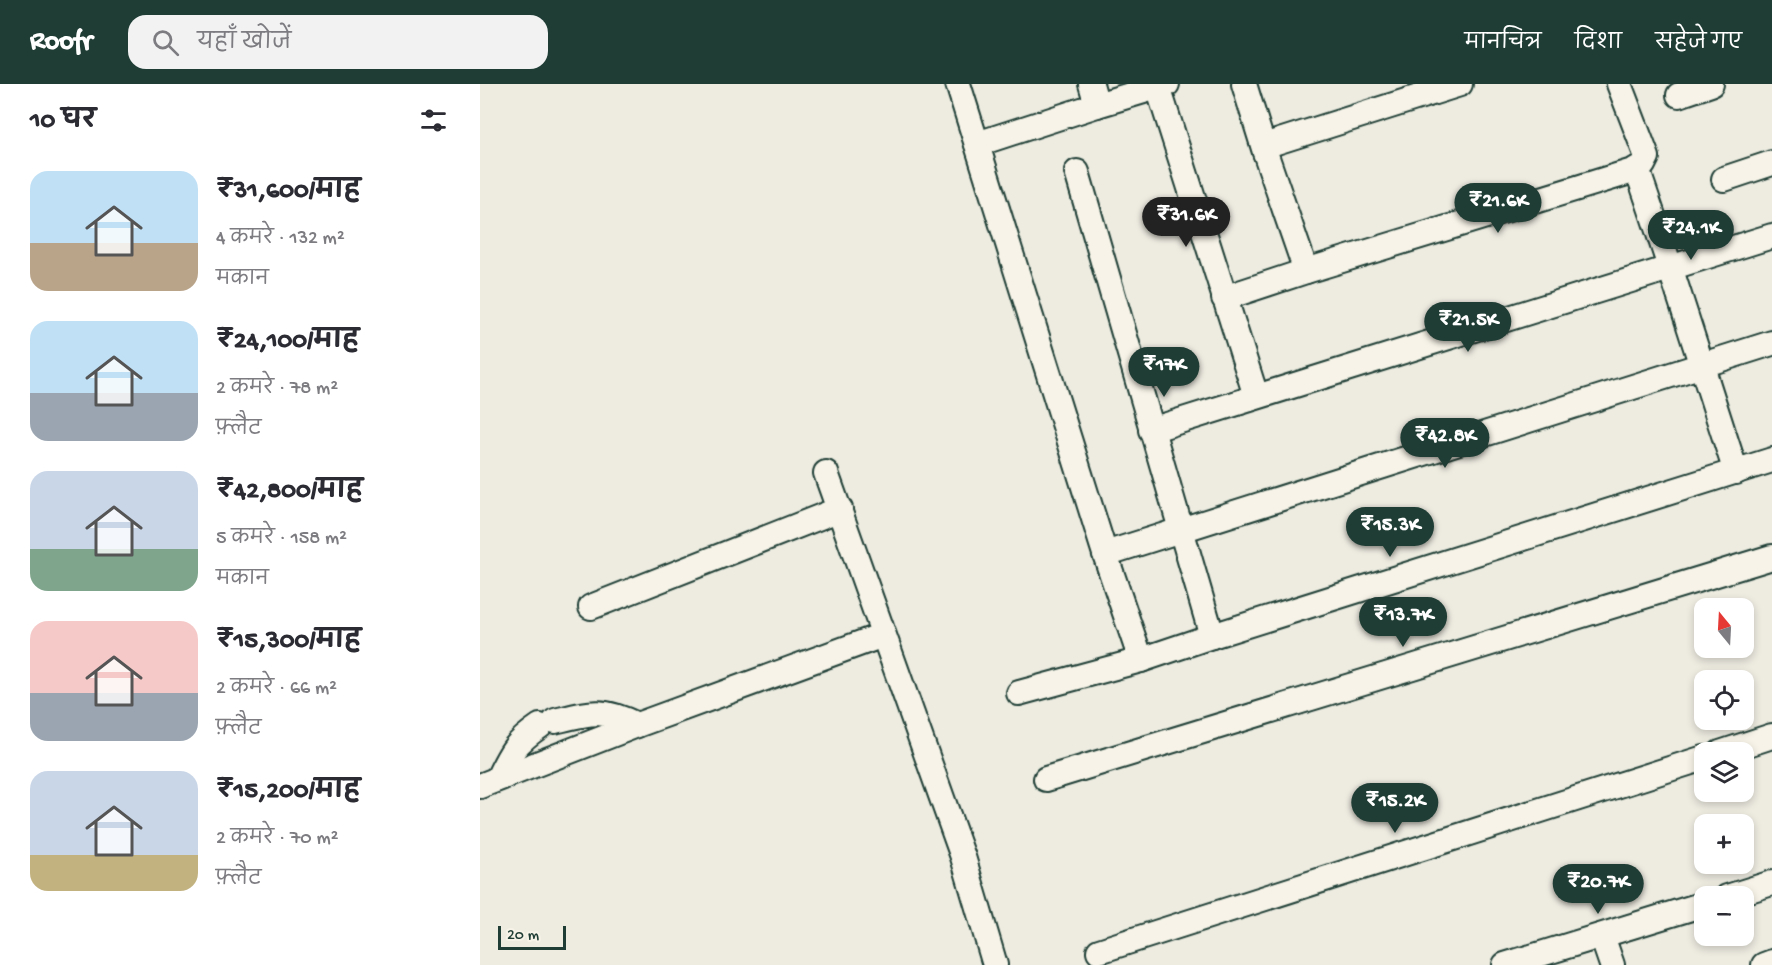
<!DOCTYPE html>
<html lang="hi">
<head>
<meta charset="utf-8">
<style>
	body { margin:0; font-family:"Gochi Hand","Playpen Sans Deva",sans-serif; background:#f2f2f3; color:#2b2b33; height:100vh; display:flex; flex-direction:column; font-size:22px; white-space:nowrap }
	* { box-sizing:border-box; margin:0 }
	p { font-size:20px; color:#7c7c81 }
	.icon { flex:none; width:33px; height:33px; fill:none; stroke:currentColor; stroke-width:2; stroke-linecap:round; stroke-linejoin:round }
	.map { position:relative; flex:1; overflow:hidden }
	.side { display:flex; flex-direction:column; background:#fff; width:480px }
	.side>* { flex:none }
	.needle { width:39px; rotate:342deg }
	.buttons { position:absolute; left:1214px; top:514px; display:grid; gap:12px }
	.buttons a { display:grid; place-items:center; width:60px; height:60px; border-radius:12px; background:#fff; box-shadow:0 3px 9px #0003; font-size:30px }
	.scale { position:absolute; left:18px; bottom:15px; width:68px; box-sizing:border-box; padding-left:6px; border:3px solid #1f3d34; border-top:0; font-size:16px; line-height:21px; white-space:nowrap; color:#1f3d34; -webkit-text-stroke:4px #f7f3e8; paint-order:stroke }
	.price { position:absolute; translate:-50% -51px; padding:0 14px; border-radius:21px; background:#1f3d34; color:#fff; font-size:20px; line-height:39px; filter:drop-shadow(0 2px 3px #0008) }
	.price::after { content:''; position:absolute; left:50%; top:36px; width:18px; height:14px; margin-left:-9px; background:inherit; clip-path:polygon(0 0,100% 0,50% 100%) }
	.price.selected { background:#222; color:#fff }
	ul { padding:0; list-style:none }
	li { display:flex; align-items:center; gap:18px; height:150px; padding:0 30px }
	li span { display:grid; place-items:center; flex:none; width:168px; height:120px; border-radius:18px; color:#555 }
	li>.icon { margin-inline-start:auto }
	span .icon { width:72px; height:72px; fill:#fffc; stroke-width:1 }
	li b { font-size:26px }
	h2 { display:flex; justify-content:space-between; align-items:center; height:72px; padding:0 30px; font-size:26px }
	header { display:flex; align-items:center; gap:36px; box-sizing:border-box; height:84px; padding:0 30px; background:#1f3d34; color:#fff }
	header strong { font-size:28px }
	nav { display:flex; gap:33px; margin-inline-start:auto; font-size:21px }
	.search { width:420px; height:54px; background:#f2f2f3; display:flex; align-items:center; gap:15px; box-sizing:border-box; padding:0 21px; border-radius:18px; color:#7c7c81; font-size:22px }
	main { display:flex; flex:1; min-height:0 }
	.map>svg:first-child { display:block }
	.lines { fill:none; stroke-linecap:round; stroke-linejoin:round }
	.minor-casing { stroke:#1f3d34; stroke-width:28 }
	.minor { stroke:#f7f3e8; stroke-width:24 }
</style>
</head>
<body>
<header>
<strong>Roofr</strong>
<div class="search"><svg class="icon" aria-label="search" viewBox="0 0 24 24"><circle cx="10" cy="10" r="6"/><path d="M15 15l6 6"/></svg>यहाँ खोजें</div>
<nav><a>मानचित्र</a><a>दिशा</a><a>सहेजे गए</a></nav>
</header>
<main>
<section class="side">
<h2>10 घर<svg class="icon" aria-label="filters" viewBox="0 0 24 24"><path d="M4 7h16M4 17h16"/><circle cx="9" cy="7" r="2"/><circle cx="15" cy="17" r="2"/></svg></h2>
<ul>
<li><span style="background:linear-gradient(#bfe0f5 60%,#b9a48a 0)"><svg class="icon" aria-label="home" viewBox="0 0 24 24"><path d="M3 11l9-7 9 7M6 9v11h12V9"/></svg></span><div><b>₹31,600/माह</b><p>4 कमरे · 132 m²</p><p>मकान</p></div></li>
<li><span style="background:linear-gradient(#bfe0f5 60%,#9aa5b1 0)"><svg class="icon" aria-label="home" viewBox="0 0 24 24"><path d="M3 11l9-7 9 7M6 9v11h12V9"/></svg></span><div><b>₹24,100/माह</b><p>2 कमरे · 78 m²</p><p>फ़्लैट</p></div></li>
<li><span style="background:linear-gradient(#c9d6e8 65%,#7fa58c 0)"><svg class="icon" aria-label="home" viewBox="0 0 24 24"><path d="M3 11l9-7 9 7M6 9v11h12V9"/></svg></span><div><b>₹42,800/माह</b><p>5 कमरे · 158 m²</p><p>मकान</p></div></li>
<li><span style="background:linear-gradient(#f6c9c9 60%,#9aa5b1 0)"><svg class="icon" aria-label="home" viewBox="0 0 24 24"><path d="M3 11l9-7 9 7M6 9v11h12V9"/></svg></span><div><b>₹15,300/माह</b><p>2 कमरे · 66 m²</p><p>फ़्लैट</p></div></li>
<li><span style="background:linear-gradient(#c9d6e8 70%,#c2b280 0)"><svg class="icon" aria-label="home" viewBox="0 0 24 24"><path d="M3 11l9-7 9 7M6 9v11h12V9"/></svg></span><div><b>₹15,200/माह</b><p>2 कमरे · 70 m²</p><p>फ़्लैट</p></div></li>
</ul>
</section>
<div class="map">
<svg width="1292" height="881" viewBox="0 0 1292 881">
	<rect width="100%" height="100%" fill="#eeece1"/>
	<filter id="ink" filterUnits="userSpaceOnUse"><feTurbulence type="fractalNoise" baseFrequency=".0167" numOctaves="2"/><feDisplacementMap in="SourceGraphic" scale="12" xChannelSelector="R" yChannelSelector="G"/><feConvolveMatrix kernelMatrix="1 2 1 2 8 2 1 2 1" color-interpolation-filters="sRGB"/></filter>
	<g filter="url(#ink)">
		<g class="lines">
			<defs>
				<g id="minor">
					<path d="M478,0L625,470L661,576"/>
					<path d="M611,0L617,21"/>
					<path d="M764,0L785,68"/>
					<path d="M678,3L776,312"/>
					<path d="M1199,11L1231,0"/>
					<path d="M497,60L617,21L687,0"/>
					<path d="M1157,85C1192,185 1223,287 1256,388"/>
					<path d="M597,88L732,552"/>
					<path d="M1244,95L1292,79"/>
					<path d="M826,187L785,68L790,60L980,0"/>
					<path d="M744,214L826,187L1153,87L1163,81L1167,73L1139,0"/>
					<path d="M671,346L1292,152"/>
					<path d="M346,389L483,773L515,881"/>
					<path d="M625,470L1292,259"/>
					<path d="M111,523L360,425"/>
					<path d="M539,609L661,576L732,552L1292,376"/>
					<path d="M75,637C112,628 122,624 157,641"/>
					<path d="M1240,669L1292,652"/>
					<path d="M18,694C31,667 35,659 60,642"/>
					<path d="M566,695L1292,473"/>
					<path d="M0,702L157,641L403,551"/>
					<path d="M1247,813L1292,799"/>
					<path d="M1122,852L1132,881"/>
					<path d="M619,867L1224,674"/>
					<path d="M1025,881L1224,820"/>
					<path d="M1284,881L1292,878"/>
				</g>
			</defs>
			<use href="#minor" class="minor-casing"/>
			<use href="#minor" class="minor"/>
		</g>
	</g>
</svg>
<div class="buttons">
<a><svg class="needle" viewBox="-14 -14 28 28"><path d="M0-13l5 13h-10z" fill="#e53935"/><path d="M0 13l5-13h-10z" fill="#7c7c81"/></svg></a>
<a><svg class="icon" aria-label="locate" viewBox="0 0 24 24"><circle cx="12" cy="12" r="6"/><path d="M12 2v4M12 18v4M2 12h4M18 12h4"/></svg></a>
<a><svg class="icon" aria-label="layers" viewBox="0 0 24 24"><path d="M12 4l9 5-9 5-9-5zM3 14l9 5 9-5"/></svg></a>
<a>+</a>
<a>−</a>
</div>
<div class="scale">20 m</div>
<b class="price" style="left:1018px;top:150px">₹21.6K</b>
<b class="price selected" style="left:706px;top:164px">₹31.6K</b>
<b class="price" style="left:1211px;top:177px">₹24.1K</b>
<b class="price" style="left:988px;top:269px">₹21.5K</b>
<b class="price" style="left:684px;top:314px">₹17K</b>
<b class="price" style="left:965px;top:385px">₹42.8K</b>
<b class="price" style="left:910px;top:474px">₹15.3K</b>
<b class="price" style="left:923px;top:564px">₹13.7K</b>
<b class="price" style="left:915px;top:750px">₹15.2K</b>
<b class="price" style="left:1118px;top:831px">₹20.7K</b>
</div>
</main>
</body>
</html>
